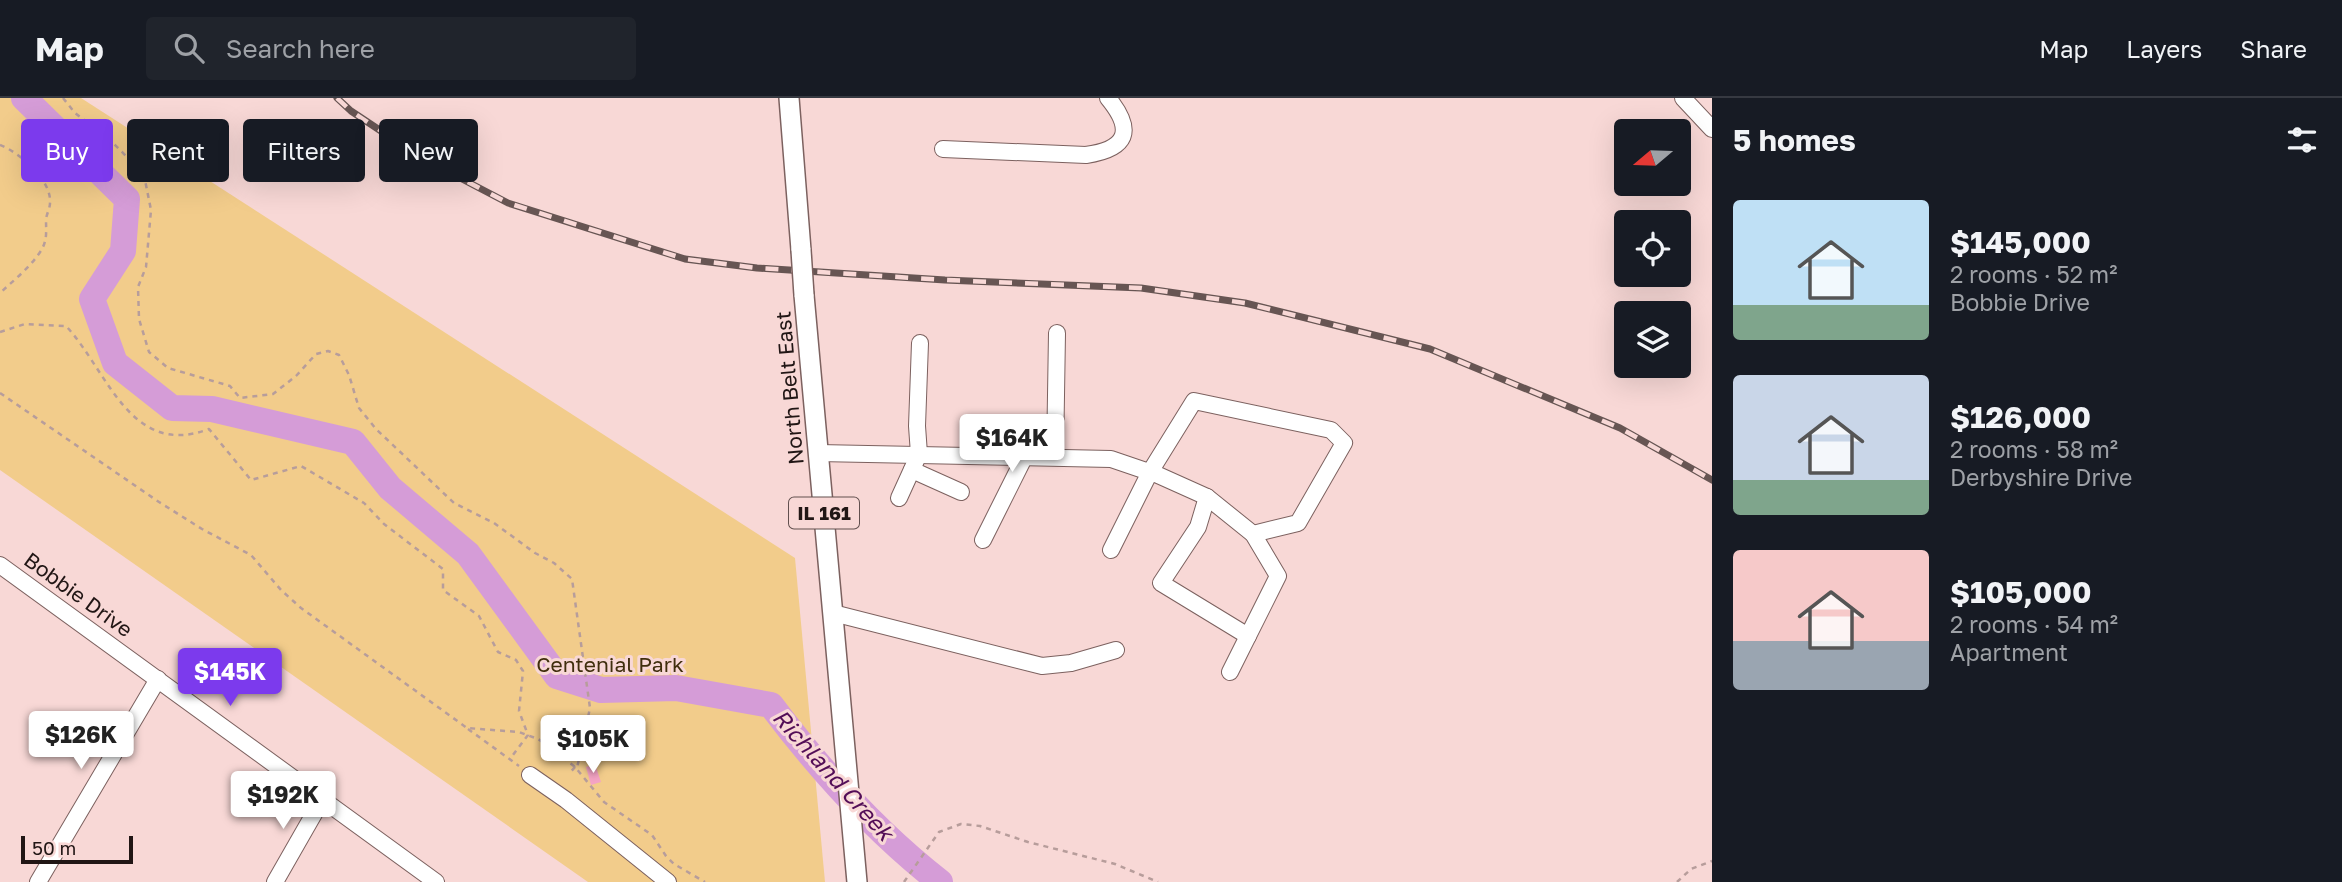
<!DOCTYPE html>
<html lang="en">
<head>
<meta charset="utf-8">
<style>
	body { margin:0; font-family:"Golos Text",sans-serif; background:#20242c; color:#f1f3f6; height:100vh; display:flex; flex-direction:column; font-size:26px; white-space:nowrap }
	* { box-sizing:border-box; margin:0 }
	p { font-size:23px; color:#9ea1a6 }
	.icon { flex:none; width:38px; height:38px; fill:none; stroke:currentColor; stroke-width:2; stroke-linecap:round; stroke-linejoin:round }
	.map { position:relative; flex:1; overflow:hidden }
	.details { display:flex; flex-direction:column; background:#171b24; width:630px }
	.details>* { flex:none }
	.hud { position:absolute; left:21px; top:21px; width:665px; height:63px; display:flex; gap:14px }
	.needle { width:46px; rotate:251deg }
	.buttons { position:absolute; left:1614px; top:21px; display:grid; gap:14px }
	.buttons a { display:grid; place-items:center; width:77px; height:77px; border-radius:7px; background:#171b24; box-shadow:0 7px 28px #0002; font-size:35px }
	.scale { position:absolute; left:21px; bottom:18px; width:112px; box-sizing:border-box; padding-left:7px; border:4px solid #211615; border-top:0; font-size:19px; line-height:24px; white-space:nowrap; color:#211615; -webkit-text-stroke:5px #f8d8d6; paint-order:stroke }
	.price { position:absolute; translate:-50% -60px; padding:0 16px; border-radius:7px; background:#fff; color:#222; font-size:23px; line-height:46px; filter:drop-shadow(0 2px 4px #0008) }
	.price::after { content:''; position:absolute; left:50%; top:42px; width:21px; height:16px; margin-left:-10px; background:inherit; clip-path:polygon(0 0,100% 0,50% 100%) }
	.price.on { background:#7c3aed; color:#fff }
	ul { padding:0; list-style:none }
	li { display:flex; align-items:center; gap:21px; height:175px; padding:0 21px }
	li span { display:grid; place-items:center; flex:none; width:196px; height:140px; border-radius:7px; color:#555 }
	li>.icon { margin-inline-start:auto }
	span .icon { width:84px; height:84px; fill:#fffc; stroke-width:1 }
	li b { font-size:30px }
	h2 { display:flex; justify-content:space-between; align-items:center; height:84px; padding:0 21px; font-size:30px }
	.pill { padding:0 24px; border-radius:7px; background:#171b24; box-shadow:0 7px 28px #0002; font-size:24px; line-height:63px }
	.pill.on { background:#7c3aed; color:#fff }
	header { display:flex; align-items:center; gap:42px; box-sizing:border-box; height:98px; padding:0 35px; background:#171b24; border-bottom:2px solid #363941 }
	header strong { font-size:33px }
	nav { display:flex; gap:38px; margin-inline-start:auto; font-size:24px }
	.search { width:490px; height:63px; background:#20242c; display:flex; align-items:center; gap:18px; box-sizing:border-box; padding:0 24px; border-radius:7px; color:#9ea1a6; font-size:26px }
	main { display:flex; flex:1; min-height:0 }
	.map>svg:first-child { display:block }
	.green { fill:#f2cc8b }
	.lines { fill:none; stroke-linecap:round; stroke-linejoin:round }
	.river { stroke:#d59cd7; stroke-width:26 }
	.building { fill:#f5a4c5 }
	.minor-casing { stroke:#7c615f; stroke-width:18 }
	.major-casing { stroke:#7c615f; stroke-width:22 }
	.path { stroke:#b79d9b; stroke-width:2.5; stroke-dasharray:5 5; stroke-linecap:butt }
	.minor { stroke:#fff; stroke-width:16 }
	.major { stroke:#fff; stroke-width:19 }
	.rail-casing { stroke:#675553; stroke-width:7 }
	.rail { stroke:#f8d8d6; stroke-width:4.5; stroke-dasharray:13; stroke-linecap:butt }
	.major-bridge-casing { stroke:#7c615f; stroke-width:22; stroke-linecap:butt }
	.major-bridge { stroke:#fff; stroke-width:19 }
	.labels { text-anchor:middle; stroke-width:6; stroke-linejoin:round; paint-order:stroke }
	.shield { fill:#f8d8d6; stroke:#62504f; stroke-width:2 }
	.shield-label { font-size:19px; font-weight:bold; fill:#211615 }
	.street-label { font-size:21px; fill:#211615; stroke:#f8d8d6 }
	.park-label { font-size:21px; fill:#402e0d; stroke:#f8d8d6 }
	.water-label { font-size:23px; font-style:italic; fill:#530d57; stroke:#f8d8d6 }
</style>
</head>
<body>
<header>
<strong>Map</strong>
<div class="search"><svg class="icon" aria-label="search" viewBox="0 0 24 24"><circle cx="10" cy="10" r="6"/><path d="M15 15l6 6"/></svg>Search here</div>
<nav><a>Map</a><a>Layers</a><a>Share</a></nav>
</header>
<main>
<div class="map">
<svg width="1712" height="784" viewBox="0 0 1712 784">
	<rect width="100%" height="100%" fill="#f8d8d6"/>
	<path class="green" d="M0,0H81L795,460L825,784H588L0,372Z"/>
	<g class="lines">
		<path class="river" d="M24,0L127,101L123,153L92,201L115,265L172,310L212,311L353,344L390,390L468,456L557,578L601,592L676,590L771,607C820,672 876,734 940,784"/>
	</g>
	<path class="building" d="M595,666L601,684L591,687L586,669Z"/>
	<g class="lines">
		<defs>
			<g id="minor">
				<path d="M1683,0L1712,31"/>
				<path d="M943,51L1086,57C1127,51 1135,33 1108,0"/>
				<path d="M818,355L1111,361L1158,377L1207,399L1253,436L1278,478L1230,574"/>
				<path d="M1055,359L1057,235"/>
				<path d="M912,372L961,394"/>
				<path d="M1207,399L1198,429L1161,485L1248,538"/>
				<path d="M899,400L919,356L917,328L920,245"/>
				<path d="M983,442L1025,358"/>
				<path d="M1111,452L1150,374L1194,303L1331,332L1344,345L1298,425L1253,436"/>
				<path d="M0,467L436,784"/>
				<path d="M833,515L1042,568L1071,565L1116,552"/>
				<path d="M530,677L566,702L668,784"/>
				<path d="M38,784L158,581"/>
				<path d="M275,784L323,700"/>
			</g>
			<g id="major">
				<path d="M789,0L801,152"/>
				<path d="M804,197L857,784"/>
			</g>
		</defs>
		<use href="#minor" class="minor-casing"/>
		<use href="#major" class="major-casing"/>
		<g class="path">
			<path d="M63,0L75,15L110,42L129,61L145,82L151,112L146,169L138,189L139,221L149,254L168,270L230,288L240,300L273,296L296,278L316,256L328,253L339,257L349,277L359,310L376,331L454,405L494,425L535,455L554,465L572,481L590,610L577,670L575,669L569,676"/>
			<path d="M0,47C19,54 52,82 50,105C50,110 47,115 46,121C46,135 48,144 38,157C28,171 13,183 0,195"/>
			<path d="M0,234L25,226L66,228C108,273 130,361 209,331L251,382L301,368L364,405L384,426L443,471V492L479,518L498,554L516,562L523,573L519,613L528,637L510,661"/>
			<path d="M0,295L159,404L202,431L251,457L281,492L301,510L467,630L519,634L538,641L549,648L575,669L604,704L652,737L666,758L674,766L705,784"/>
			<path d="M468,631L519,668"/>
			<path d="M904,784L939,734L961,726L980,728L1028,744L1115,766L1158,784"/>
			<path d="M1677,784L1691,771L1712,763"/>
		</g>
		<use href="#minor" class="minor"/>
		<use href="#major" class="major"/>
		<defs>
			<path id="rail" d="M337,0L351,13L420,59L508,105L685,161L757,170L945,182L1141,190L1245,205L1430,251L1620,330L1712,382"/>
		</defs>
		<use href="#rail" class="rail-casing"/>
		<use href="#rail" class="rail"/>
		<defs>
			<path id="major-bridge" d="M801,152L804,197"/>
		</defs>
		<use href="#major-bridge" class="major-bridge-casing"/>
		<use href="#major-bridge" class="major-bridge"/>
	</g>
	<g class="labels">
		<rect class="shield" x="789" y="399.5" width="70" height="31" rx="5"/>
		<g class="shield-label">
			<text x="824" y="422">IL 161</text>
		</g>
		<g class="street-label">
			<text transform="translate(790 290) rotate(-95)" y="7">North Belt East</text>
			<text transform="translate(78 497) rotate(36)" y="7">Bobbie Drive</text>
		</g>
		<g class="park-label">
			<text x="610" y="574">Centenial Park</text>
		</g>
		<g class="water-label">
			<text transform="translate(833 677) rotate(48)" y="8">Richland Creek</text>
		</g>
	</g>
</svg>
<div class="buttons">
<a><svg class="needle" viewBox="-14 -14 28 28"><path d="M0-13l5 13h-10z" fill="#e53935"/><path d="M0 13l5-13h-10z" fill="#9ea1a6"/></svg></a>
<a><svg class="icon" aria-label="locate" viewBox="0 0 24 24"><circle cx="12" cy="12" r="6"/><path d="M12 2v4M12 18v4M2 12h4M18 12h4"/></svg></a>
<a><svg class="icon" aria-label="layers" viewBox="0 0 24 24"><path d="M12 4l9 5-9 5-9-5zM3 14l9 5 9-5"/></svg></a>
</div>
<div class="scale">50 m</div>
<b class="price" style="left:1012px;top:376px">$164K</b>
<b class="price on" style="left:230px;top:610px">$145K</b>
<b class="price" style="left:81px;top:673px">$126K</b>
<b class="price" style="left:593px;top:677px">$105K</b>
<b class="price" style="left:283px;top:733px">$192K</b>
<div class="hud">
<a class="pill on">Buy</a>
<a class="pill">Rent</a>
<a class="pill">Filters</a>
<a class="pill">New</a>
</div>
</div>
<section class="details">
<h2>5 homes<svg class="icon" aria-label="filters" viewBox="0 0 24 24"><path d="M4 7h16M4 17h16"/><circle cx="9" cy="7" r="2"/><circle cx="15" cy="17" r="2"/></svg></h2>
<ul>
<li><span style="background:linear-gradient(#bfe0f5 75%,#7fa58c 0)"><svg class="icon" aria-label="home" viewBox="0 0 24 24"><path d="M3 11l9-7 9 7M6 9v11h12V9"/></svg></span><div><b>$145,000</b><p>2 rooms · 52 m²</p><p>Bobbie Drive</p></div></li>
<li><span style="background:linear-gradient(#c9d6e8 75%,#7fa58c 0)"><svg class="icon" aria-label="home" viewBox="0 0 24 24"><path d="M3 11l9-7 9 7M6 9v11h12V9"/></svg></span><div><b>$126,000</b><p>2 rooms · 58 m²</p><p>Derbyshire Drive</p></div></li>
<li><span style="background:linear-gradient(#f6c9c9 65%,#9aa5b1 0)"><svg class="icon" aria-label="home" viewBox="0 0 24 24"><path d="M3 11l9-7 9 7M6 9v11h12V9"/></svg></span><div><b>$105,000</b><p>2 rooms · 54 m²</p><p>Apartment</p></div></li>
</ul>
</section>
</main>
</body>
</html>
